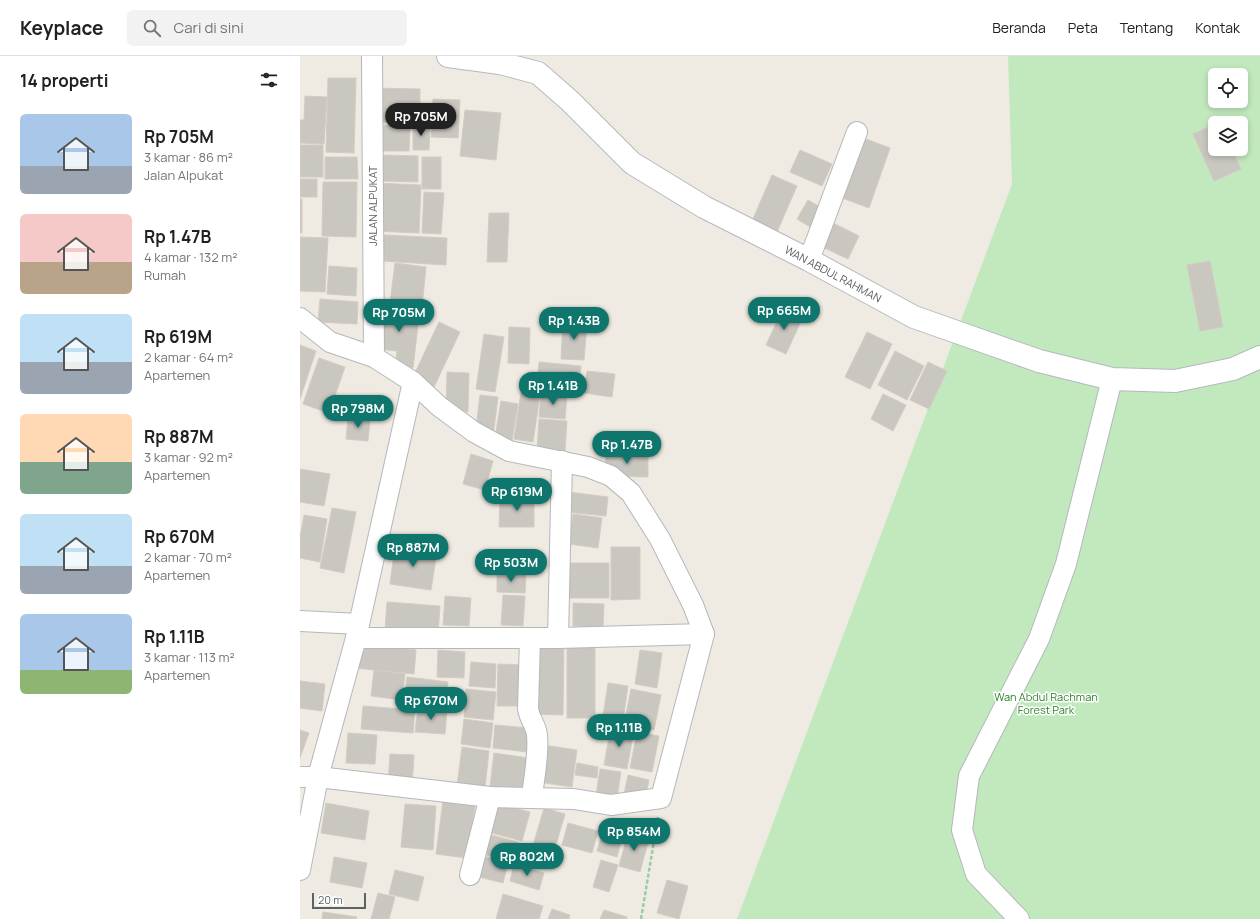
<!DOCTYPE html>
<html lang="id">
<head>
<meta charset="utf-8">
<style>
	body { margin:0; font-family:Manrope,sans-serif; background:#f2f2f2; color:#202124; height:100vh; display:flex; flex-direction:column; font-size:15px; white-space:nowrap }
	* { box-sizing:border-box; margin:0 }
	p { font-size:13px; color:#757577 }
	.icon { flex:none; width:22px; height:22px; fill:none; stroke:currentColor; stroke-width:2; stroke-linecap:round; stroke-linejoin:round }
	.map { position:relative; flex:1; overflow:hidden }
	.sheet { display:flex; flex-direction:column; background:#fff; width:300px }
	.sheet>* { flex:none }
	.fabs { position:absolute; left:908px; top:12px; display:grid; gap:8px }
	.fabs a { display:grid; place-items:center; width:40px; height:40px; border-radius:6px; background:#fff; box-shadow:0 2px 6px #0003; font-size:20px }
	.scale { position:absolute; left:12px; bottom:10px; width:54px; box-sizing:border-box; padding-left:4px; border:2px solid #5b6165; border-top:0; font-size:11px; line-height:14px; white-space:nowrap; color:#5b6165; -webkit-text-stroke:3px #fff; paint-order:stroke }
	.price { position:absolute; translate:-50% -34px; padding:0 9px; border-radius:14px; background:#0f766e; color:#fff; font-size:13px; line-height:26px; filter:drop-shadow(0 1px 2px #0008) }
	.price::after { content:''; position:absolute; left:50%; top:24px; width:12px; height:9px; margin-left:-6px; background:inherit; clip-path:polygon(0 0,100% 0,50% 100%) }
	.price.active { background:#222; color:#fff }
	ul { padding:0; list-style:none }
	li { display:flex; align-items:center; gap:12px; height:100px; padding:0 20px }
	li span { display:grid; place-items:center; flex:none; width:112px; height:80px; border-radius:6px; color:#555 }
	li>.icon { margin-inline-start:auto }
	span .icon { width:48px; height:48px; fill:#fffc; stroke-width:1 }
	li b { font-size:17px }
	h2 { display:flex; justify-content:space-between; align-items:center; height:48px; padding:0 20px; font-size:17px }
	header { display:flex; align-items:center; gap:24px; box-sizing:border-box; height:56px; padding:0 20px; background:#fff; border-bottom:1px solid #e0e0e0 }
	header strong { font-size:19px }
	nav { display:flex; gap:22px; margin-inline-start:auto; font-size:14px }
	.search { width:280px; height:36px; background:#f2f2f2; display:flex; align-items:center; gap:10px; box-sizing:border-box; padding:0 14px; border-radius:6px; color:#757577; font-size:15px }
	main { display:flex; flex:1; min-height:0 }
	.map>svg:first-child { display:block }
	.green { fill:#c2e9be; fill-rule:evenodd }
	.building { fill:#cac6c0; stroke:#d4ccc1 }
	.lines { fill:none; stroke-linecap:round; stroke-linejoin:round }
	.street-casing { stroke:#b4b7bb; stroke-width:22 }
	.secondary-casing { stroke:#b5b9bf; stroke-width:24 }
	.path { stroke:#98cca1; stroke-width:2.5; stroke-dasharray:4 2; stroke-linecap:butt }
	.street { stroke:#fff; stroke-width:20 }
	.secondary { stroke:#fff; stroke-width:22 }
	.labels { text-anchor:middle; stroke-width:3; stroke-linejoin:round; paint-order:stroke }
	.street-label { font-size:11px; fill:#5b6165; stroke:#fff }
	.park-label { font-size:11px; fill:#32822e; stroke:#fff }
</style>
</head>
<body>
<header>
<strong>Keyplace</strong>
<div class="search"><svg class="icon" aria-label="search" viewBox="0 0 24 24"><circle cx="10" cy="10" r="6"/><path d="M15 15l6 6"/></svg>Cari di sini</div>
<nav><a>Beranda</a><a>Peta</a><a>Tentang</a><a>Kontak</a></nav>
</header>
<main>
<section class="sheet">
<h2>14 properti<svg class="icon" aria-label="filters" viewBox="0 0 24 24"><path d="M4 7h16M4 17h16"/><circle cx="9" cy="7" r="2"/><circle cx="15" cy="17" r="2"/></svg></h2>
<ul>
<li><span style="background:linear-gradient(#a9c7e8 65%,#9aa5b1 0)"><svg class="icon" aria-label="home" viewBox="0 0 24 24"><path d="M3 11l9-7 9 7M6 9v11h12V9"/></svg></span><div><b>Rp 705M</b><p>3 kamar · 86 m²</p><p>Jalan Alpukat</p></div></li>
<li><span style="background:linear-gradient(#f6c9c9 60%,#b9a48a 0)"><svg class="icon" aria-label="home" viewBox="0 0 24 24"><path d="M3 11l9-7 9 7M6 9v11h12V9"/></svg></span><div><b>Rp 1.47B</b><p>4 kamar · 132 m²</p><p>Rumah</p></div></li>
<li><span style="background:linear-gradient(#bfe0f5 60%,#9aa5b1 0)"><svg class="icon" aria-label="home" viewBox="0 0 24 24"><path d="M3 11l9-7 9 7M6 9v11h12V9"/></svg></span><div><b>Rp 619M</b><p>2 kamar · 64 m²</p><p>Apartemen</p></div></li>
<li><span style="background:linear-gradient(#ffd9b3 60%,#7fa58c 0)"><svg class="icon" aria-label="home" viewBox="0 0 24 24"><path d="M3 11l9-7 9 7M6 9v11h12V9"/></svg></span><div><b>Rp 887M</b><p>3 kamar · 92 m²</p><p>Apartemen</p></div></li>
<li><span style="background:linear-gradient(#bfe0f5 65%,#9aa5b1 0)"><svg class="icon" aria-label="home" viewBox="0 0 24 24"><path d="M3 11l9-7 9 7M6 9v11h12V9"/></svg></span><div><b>Rp 670M</b><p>2 kamar · 70 m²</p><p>Apartemen</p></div></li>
<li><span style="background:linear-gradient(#a9c7e8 70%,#8fb573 0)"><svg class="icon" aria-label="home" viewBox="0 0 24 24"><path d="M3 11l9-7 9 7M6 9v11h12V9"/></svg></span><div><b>Rp 1.11B</b><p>3 kamar · 113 m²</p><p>Apartemen</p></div></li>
</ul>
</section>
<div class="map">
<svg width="960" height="863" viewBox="0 0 960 863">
	<rect width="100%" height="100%" fill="#efebe3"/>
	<path class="green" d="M708,0H960V863H437L712,128ZM915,19H941V45H915ZM915,67H941V93H915Z"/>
	<g class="building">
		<path d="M28,22H56L54,97L26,96Z"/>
		<path d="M69,32L120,33V67L69,66Z"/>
		<path d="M5,40L27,41L24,88L0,87V64H4Z"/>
		<path d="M133,43L160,44L158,82L131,81Z"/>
		<path d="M165,54L201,57L196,104L160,100Z"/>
		<path d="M113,68H130L129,94H113Z"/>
		<path d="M915,68V93H932L941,113L914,125L893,78Z"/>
		<path d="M73,69L110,70L109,95H73Z"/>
		<path d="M563,82L590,92L569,152L542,142Z"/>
		<rect x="0" y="89" width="23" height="32"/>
		<path d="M500,94L532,108L522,130L490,116Z"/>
		<path d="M80,99L118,100V126L79,125Z"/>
		<path d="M25,101H57L58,123H25Z"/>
		<rect x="122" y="101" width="19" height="32"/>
		<path d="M472,119L497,130L477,176L452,165Z"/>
		<rect x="0" y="123" width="17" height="18"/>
		<path d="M23,126H57L56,181L22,180Z"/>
		<path d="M76,127L121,129L119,177L74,175Z"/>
		<path d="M124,136L144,137L141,178L122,177Z"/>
		<rect x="0" y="143" width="2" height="34"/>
		<path d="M508,144L522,152L512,172L497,163Z"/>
		<path d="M189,157H209L207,206H187Z"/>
		<path d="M529,165L559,180L548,203L518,189Z"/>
		<path d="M84,179L147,182L146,209L82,205Z"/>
		<path d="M0,181L28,182L25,236L0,235Z"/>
		<path d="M910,205L923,271L900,275L887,209Z"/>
		<path d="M95,207L126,211L122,251L90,247Z"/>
		<path d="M29,210L57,212L56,240L27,238Z"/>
		<path d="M20,243L58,246L57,268L18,266Z"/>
		<path d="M82,248L120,252L113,312L95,310L97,295L76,293Z"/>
		<path d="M483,252L503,261L486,298L466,289Z"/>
		<path d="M139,266L160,276L134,331L113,321Z"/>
		<path d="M263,266L287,268L284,304L261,303Z"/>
		<path d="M209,271L230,272L229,308L208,307Z"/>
		<path d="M567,276L592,288L570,333L545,321Z"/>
		<path d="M184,278L204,281L195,336L176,333Z"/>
		<path d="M0,289L16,295L0,343Z"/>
		<path d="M595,295L624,310L607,344L578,329Z"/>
		<path d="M19,302L45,311L29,357L3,348Z"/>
		<path d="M239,306L281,310L279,337L236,334Z"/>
		<path d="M628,306L647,315L629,353L610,344Z"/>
		<path d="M287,315L315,318L312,341L284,337Z"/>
		<path d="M147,316L169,317L168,356L146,355Z"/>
		<path d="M221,336L240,339L233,386L214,383Z"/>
		<path d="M241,337L267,339L265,363L239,361Z"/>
		<path d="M583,338L606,349L593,375L571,363Z"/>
		<path d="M180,339L198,341L193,381L175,379Z"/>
		<path d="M201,345L218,348L212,385L195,382Z"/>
		<path d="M48,361L70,364L68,385L46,383Z"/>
		<path d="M239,363L267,365L265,396L237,394Z"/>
		<path d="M306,396L348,397V421L305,420Z"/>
		<path d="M171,398L193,405L185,434L163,428Z"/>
		<path d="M0,413L30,418L24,450L0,446Z"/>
		<path d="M269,436L308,441L306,460L267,456Z"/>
		<path d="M200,441L234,442V471H199Z"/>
		<path d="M32,452L56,456L44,517L20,512Z"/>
		<path d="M273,458L302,462L298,492L269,488Z"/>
		<path d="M4,459L27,463L20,506L0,502V481Z"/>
		<path d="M95,490L137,496L131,534L90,528Z"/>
		<path d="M311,491H340V543L311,544Z"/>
		<rect x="264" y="507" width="45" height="35"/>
		<path d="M197,517L226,518L225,537L197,536Z"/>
		<path d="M203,539L225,540L223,570L201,569Z"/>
		<path d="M145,540L171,542L169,570L143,569Z"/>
		<path d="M87,546L140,550L138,578L85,574Z"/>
		<path d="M273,547L304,548L303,571L273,570Z"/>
		<path d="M232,585H264L263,659L231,658Z"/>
		<rect x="267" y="585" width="28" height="77"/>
		<path d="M58,588L116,594L114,618L55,612Z"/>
		<path d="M138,594L165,596L164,622L137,621Z"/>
		<path d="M340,594L362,597L357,632L335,628Z"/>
		<path d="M171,606L196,608L195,632L169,630Z"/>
		<path d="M198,608L227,609L226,650H197Z"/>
		<path d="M74,614L105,618L102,644L71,640Z"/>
		<path d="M107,621L148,626L144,651L104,646Z"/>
		<path d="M0,625L25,628L22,655L0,652Z"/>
		<path d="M308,627L328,630L323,664L303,660Z"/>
		<path d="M166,633L196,636L193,664L164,661Z"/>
		<path d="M331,633L361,639L354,674L324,669Z"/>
		<path d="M63,650L115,654L113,677L61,673Z"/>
		<path d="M118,652L147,654L145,678L115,676Z"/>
		<path d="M164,663L193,667L190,692L161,688Z"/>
		<path d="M195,669L229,672L227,696L193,692Z"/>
		<path d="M311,670L334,674L327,713L304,709Z"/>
		<path d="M0,674L9,677L0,702Z"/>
		<path d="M337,676L359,680L352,716L330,712Z"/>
		<path d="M48,677L77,679L75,708L46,707Z"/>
		<path d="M243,689L277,694L272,731L238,726Z"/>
		<path d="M162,691L189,695L185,732L157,729Z"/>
		<path d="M194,697L229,702L225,735L190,730Z"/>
		<path d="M90,698L114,699L112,730L88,728Z"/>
		<path d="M277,707L298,711L297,722L275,719Z"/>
		<path d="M300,713L321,716L317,742L296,739Z"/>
		<path d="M328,719L349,724L343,752L322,748Z"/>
		<path d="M143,745L175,750L167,802L136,798Z"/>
		<path d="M26,747L69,755L65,784L21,777Z"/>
		<path d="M195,747L230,756L222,785L188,776Z"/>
		<path d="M105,748L136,750L133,794L101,791Z"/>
		<path d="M244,752L265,758L253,799L232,793Z"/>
		<path d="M306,765L325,771L317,801L297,795Z"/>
		<path d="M268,767L298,775L292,797L262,789Z"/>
		<path d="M184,777L218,786L213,806L179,797Z"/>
		<path d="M328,777L349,783L340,816L319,810Z"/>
		<path d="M180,799L208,807L203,827L175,820Z"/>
		<path d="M34,801L67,807L62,832L30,826Z"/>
		<path d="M301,804L318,809L309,836L293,831Z"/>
		<path d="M214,809L244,817L239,834L210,825Z"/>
		<path d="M95,814L124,821L118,845L89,838Z"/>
		<path d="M367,824L388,830L379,863L357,857Z"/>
		<path d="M78,837L95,841L89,863H71Z"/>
		<path d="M203,838L243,850L239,863H196Z"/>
		<path d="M252,853L270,859L269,863H248Z"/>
		<path d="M304,854L327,861V863H300Z"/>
		<path d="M23,856L57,861L56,863H22Z"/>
	</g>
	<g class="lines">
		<defs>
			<g id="street">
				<path d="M72,0L74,301"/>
				<path d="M509,204L557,76"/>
				<path d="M0,262L30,286L74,301L113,326L140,351L174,376L209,395L288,411L311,420L331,437L360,483L393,549L404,578L361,742L311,749L274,743L190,741L18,721H0"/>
				<path d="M0,565L59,568"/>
				<path d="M56,582H258L404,578"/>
				<path d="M230,582L228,653C229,662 236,669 237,679C239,699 234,721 232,741"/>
				<path d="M258,582L262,405"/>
				<path d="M0,814L18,721L56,582L113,326"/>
				<path d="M170,819L190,741"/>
				<path d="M719,863L676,818L662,774L669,720L739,583L766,508L812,323"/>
			</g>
			<path id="secondary" d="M148,0L200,7L238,17L270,45L332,107L404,151L509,204L614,261L739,305L812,323L875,325L933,313L960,301"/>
		</defs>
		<use href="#street" class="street-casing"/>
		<use href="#secondary" class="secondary-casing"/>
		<path class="path" d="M341,863L358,761"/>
		<use href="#street" class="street"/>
		<use href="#secondary" class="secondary"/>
	</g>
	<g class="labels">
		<g class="street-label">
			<text transform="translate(73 150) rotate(-90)" y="4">JALAN ALPUKAT</text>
			<text transform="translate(533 218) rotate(28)" y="4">WAN ABDUL RAHMAN</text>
		</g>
		<g class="park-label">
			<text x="746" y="645">Wan Abdul Rachman<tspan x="746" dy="13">Forest Park</tspan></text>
		</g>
	</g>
</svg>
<div class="fabs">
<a><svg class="icon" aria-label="locate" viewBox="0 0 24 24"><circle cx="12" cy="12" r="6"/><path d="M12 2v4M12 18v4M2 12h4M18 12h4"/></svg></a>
<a><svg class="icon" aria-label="layers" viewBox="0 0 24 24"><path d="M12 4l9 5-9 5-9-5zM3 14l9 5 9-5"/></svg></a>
</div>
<div class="scale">20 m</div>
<b class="price active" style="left:121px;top:81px">Rp 705M</b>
<b class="price" style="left:484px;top:275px">Rp 665M</b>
<b class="price" style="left:99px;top:277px">Rp 705M</b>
<b class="price" style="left:274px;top:285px">Rp 1.43B</b>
<b class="price" style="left:253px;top:350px">Rp 1.41B</b>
<b class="price" style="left:58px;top:373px">Rp 798M</b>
<b class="price" style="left:327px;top:409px">Rp 1.47B</b>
<b class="price" style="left:217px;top:456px">Rp 619M</b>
<b class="price" style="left:113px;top:512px">Rp 887M</b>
<b class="price" style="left:211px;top:527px">Rp 503M</b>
<b class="price" style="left:131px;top:665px">Rp 670M</b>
<b class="price" style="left:319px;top:692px">Rp 1.11B</b>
<b class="price" style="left:334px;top:796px">Rp 854M</b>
<b class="price" style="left:227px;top:821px">Rp 802M</b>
</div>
</main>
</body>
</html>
